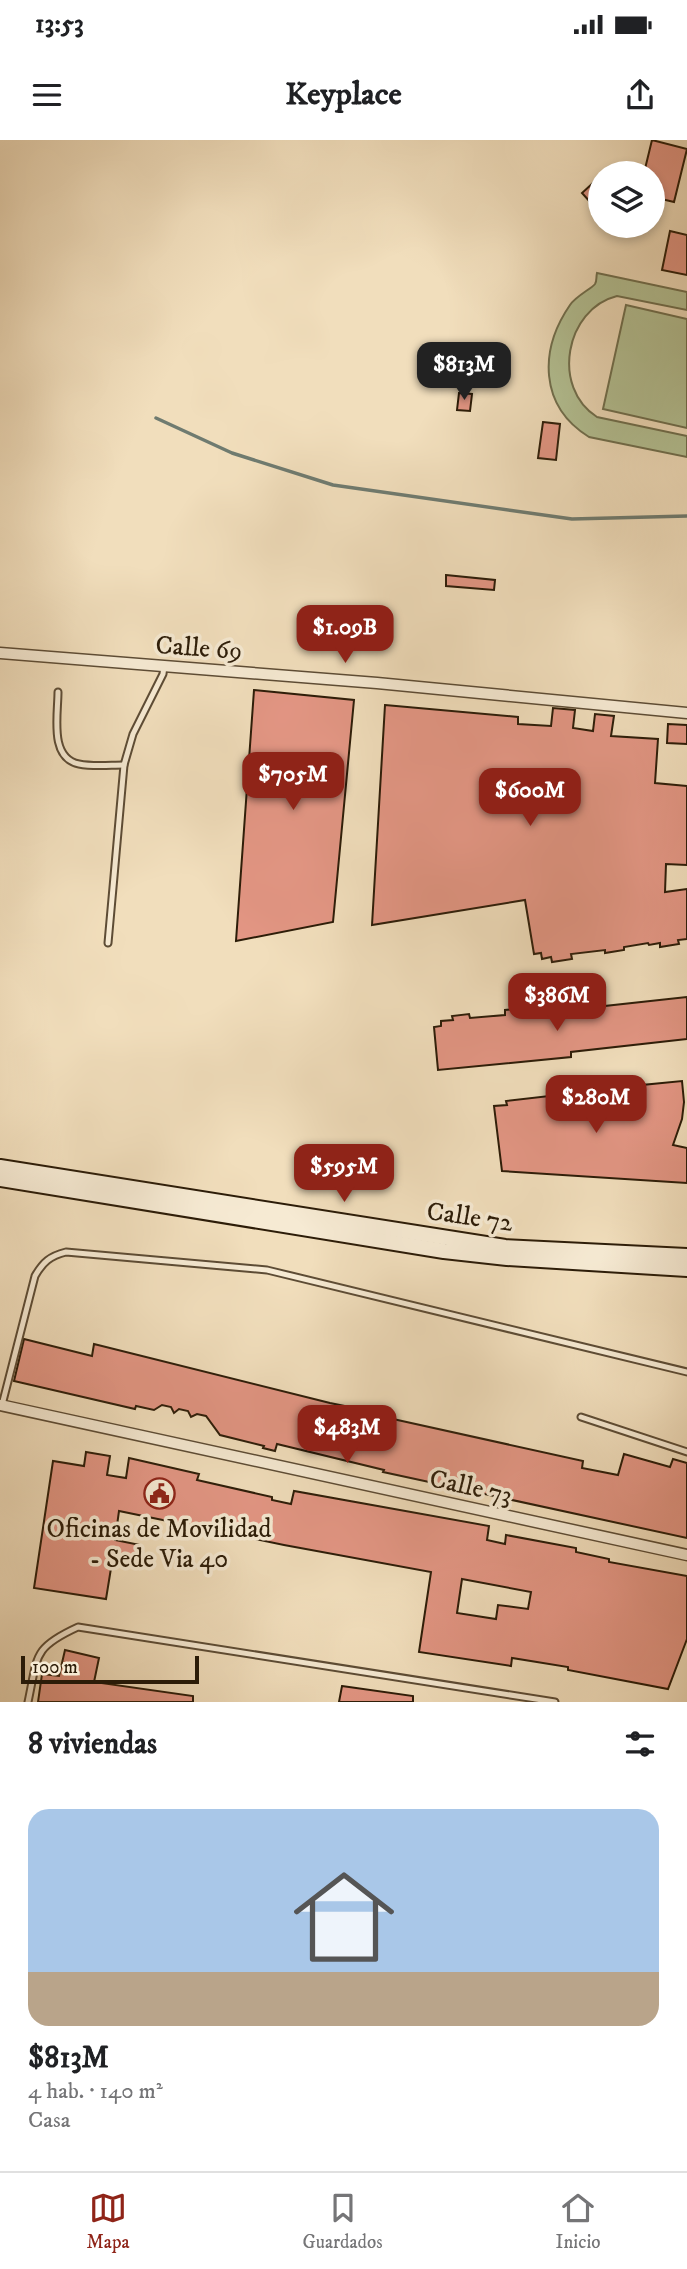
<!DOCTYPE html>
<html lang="es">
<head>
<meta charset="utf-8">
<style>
	body { margin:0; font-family:"IM FELL DW Pica",serif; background:#f6f6f6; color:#202124; height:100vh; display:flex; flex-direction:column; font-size:26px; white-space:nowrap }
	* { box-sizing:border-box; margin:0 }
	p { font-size:23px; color:#757577 }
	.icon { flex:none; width:38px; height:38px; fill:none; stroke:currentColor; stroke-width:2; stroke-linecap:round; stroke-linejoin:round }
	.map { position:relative; height:1562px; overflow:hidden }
	.side { display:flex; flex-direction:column; background:#fff; flex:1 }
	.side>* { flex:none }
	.controls { position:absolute; left:588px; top:21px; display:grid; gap:14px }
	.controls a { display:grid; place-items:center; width:77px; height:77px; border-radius:50%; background:#fff; box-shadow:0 4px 10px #0003; font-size:35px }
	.scale { position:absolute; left:21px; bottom:18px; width:178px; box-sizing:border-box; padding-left:7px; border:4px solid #2c1c08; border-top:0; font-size:19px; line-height:24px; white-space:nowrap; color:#2c1c08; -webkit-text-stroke:5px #f6ead3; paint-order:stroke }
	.price { position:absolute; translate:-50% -60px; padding:0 16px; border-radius:14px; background:#8f2418; color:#fff; font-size:23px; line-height:46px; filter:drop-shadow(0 2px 4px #0008) }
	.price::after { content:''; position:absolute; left:50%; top:42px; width:21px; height:16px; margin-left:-10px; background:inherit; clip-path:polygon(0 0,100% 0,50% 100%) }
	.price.selected { background:#222; color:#fff }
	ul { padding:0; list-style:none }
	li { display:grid; align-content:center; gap:14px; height:371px; padding:0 28px }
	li+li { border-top:2px solid #e0e0e0 }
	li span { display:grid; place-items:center; height:217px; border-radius:21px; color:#555 }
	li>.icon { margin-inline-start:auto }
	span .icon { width:126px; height:126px; fill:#fffc; stroke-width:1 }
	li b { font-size:30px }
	h2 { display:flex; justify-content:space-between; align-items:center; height:84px; padding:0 28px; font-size:30px }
	.status { display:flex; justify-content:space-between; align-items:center; height:49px; padding:0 35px; background:#fff; direction:ltr }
	.status svg { height:19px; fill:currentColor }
	header { display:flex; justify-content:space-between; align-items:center; height:91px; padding:0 28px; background:#fff; font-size:32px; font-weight:700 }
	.tab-bar { display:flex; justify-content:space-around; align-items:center; height:98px; border-top:2px solid #e0e0e0; background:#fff; font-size:19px; color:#757577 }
	.tab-bar a { display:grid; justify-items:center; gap:4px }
	.tab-bar .selected { color:#8f2418 }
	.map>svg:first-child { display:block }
	.green { fill:#b4c295; stroke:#706f4e; stroke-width:2 }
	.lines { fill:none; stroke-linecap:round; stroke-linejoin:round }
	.stream { stroke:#6f7b70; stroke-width:3.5 }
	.building { fill:#e39684; stroke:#2c1c08; stroke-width:2; fill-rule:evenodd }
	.lane-casing { stroke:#5d4c35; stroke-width:9 }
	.street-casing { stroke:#5d4c35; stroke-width:13 }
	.secondary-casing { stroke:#2c1c08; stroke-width:18 }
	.lane { stroke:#f6ead3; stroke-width:5 }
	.street { stroke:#f6ead3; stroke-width:10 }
	.secondary { stroke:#f6ead3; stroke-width:14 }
	.labels { text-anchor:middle; stroke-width:7; stroke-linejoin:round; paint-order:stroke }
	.street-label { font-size:26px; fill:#2c1c08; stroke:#f6ead3 }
	.poi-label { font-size:26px; fill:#2c1c08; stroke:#f6ead3 }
</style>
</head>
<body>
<div class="status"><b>13:53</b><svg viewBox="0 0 49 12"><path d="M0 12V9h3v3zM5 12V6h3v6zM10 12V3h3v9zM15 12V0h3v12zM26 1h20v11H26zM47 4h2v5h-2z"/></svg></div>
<header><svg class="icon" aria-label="menu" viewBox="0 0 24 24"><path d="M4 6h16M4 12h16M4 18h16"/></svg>Keyplace<svg class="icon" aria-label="share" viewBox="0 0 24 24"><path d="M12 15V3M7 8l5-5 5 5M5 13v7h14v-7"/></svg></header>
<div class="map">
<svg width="687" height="1562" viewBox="0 0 687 1562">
	<rect width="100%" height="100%" fill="#f1debc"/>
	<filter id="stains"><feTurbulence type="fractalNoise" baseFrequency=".00286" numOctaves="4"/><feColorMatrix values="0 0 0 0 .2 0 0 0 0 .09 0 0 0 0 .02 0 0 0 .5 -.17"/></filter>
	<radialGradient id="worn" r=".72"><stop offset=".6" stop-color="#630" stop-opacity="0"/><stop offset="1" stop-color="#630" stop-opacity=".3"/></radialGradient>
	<g class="green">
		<path d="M597,133L687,152V170L617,156C565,169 551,248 597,277L687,296V317L589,297C539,266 539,210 570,165C576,156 591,149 595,144C597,141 596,137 597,133Z"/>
		<path d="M626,165L687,179V288L603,269Z"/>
	</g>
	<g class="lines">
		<path class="stream" d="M156,278L232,313L333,345L572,379L687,376"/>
	</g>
	<g class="building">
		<path d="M652,0L687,9L674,62L653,57V33H644Z"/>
		<path d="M594,42L600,50V73L582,53Z"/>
		<path d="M670,91L687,95V135L662,130Z"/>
		<path d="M459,253L472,254L470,271L457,270Z"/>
		<path d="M543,282L560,284L556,320L538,318Z"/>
		<path d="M446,435L495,440L494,450L446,446Z"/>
		<path d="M254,550L354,560L333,782L236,801Z"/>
		<path d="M385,565L518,577V584L551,586L553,568L575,570L573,588L593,591L595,574L614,576L611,596L658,599L655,643L687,646V725L666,724L665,752L687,749V799L678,800L679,804L660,807V803L649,805L648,803L624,807V810L605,813V810L571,814L572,819L552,822L551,817L542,819L541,813L534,814L525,760L372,785Z"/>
		<path d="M668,584L687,585V604L667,603Z"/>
		<path d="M687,857V899L571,912V917L438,930L434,887L441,886V881L453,880L452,876L469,874L470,878L505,875V870L522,868V874L532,873V877L550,875V872Z"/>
		<path d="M682,941L684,962L682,979L673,1005L687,1008V1043L502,1031L494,966L507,965L506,961L610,949L612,967L635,964L632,946Z"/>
		<path d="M24,1199L92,1216L94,1204L330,1263L394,1276L393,1279L583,1321L582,1328L618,1335L624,1314L670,1327L673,1319L687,1323V1398L383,1332L384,1330L277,1304L275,1311L263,1308L264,1306L220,1295L206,1276L197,1274L191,1277L188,1271L179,1269L174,1273L171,1267L162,1265L154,1270L136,1266L135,1269L14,1241Z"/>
		<path d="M86,1312L110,1316L107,1335L126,1338L129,1318L199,1334L197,1340L272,1357V1360L291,1364L294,1351L489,1386L487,1400L505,1404L506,1395L576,1408V1412L609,1419V1422L687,1436V1499L668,1549L568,1530V1527L512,1518L511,1526L419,1512L431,1432L284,1405L119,1371L115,1400L140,1405L136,1427L112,1422L106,1459L34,1448L53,1321L84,1326ZM462,1439L531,1452L528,1469L498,1465L496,1479L457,1473Z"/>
		<path d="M65,1510L99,1518L94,1542L193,1556V1562H38L42,1534L59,1536Z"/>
		<path d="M342,1546L413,1556V1562H339Z"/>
	</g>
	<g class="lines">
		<defs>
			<g id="lane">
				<path d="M58,552C58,575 49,618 79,624C93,627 110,625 124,625"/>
				<path d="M108,803L124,625L133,594L163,534L164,526"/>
				<path d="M2,1265L35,1136C43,1122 50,1116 66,1112L267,1130L687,1232"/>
				<path d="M581,1277L687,1312"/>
				<path d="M28,1562C38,1516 32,1508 78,1487L555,1562"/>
			</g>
			<g id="street">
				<path d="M0,513L377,543L687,573"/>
				<path d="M0,1265L687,1415"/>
			</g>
			<g id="secondary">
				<path d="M0,1027L505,1107L687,1116"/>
				<path d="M0,1039L444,1111L507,1118L687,1129"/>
			</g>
		</defs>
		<use href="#lane" class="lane-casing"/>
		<use href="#street" class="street-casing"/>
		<use href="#secondary" class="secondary-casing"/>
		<use href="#lane" class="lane"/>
		<use href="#street" class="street"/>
		<use href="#secondary" class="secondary"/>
	</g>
	<defs>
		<symbol id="civic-ring" viewBox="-11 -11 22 22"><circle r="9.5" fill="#f6ead3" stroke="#8f2418" stroke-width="1.5"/><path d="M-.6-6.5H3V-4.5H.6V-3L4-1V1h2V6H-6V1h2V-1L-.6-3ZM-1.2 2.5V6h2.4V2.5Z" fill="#8f2418"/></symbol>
	</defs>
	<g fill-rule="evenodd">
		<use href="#civic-ring" x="142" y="1336" width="35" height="35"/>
	</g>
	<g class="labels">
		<g class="street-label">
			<text transform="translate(199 507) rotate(4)" y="9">Calle 69</text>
			<text transform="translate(470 1076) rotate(8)" y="9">Calle 72</text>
			<text transform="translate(471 1346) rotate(12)" y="9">Calle 73</text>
		</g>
		<g class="poi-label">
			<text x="159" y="1397">Oficinas de Movilidad<tspan x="159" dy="30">- Sede Via 40</tspan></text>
		</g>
	</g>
	<rect width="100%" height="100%" filter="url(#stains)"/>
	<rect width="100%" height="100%" fill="url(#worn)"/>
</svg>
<div class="controls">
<a><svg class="icon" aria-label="layers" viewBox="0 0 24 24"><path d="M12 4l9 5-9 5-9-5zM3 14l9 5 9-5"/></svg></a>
</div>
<div class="scale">100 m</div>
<b class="price selected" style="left:464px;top:262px">$813M</b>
<b class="price" style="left:345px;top:525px">$1.09B</b>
<b class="price" style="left:293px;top:672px">$705M</b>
<b class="price" style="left:530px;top:688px">$600M</b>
<b class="price" style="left:557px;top:893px">$386M</b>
<b class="price" style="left:596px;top:995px">$280M</b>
<b class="price" style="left:344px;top:1064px">$595M</b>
<b class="price" style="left:347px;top:1325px">$483M</b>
</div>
<section class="side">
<h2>8 viviendas<svg class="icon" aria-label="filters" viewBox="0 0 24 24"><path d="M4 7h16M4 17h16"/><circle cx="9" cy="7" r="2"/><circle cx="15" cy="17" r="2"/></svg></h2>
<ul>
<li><span style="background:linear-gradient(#a9c7e8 75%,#b9a48a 0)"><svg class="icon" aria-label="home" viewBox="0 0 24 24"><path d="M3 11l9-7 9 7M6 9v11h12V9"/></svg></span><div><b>$813M</b><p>4 hab. · 140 m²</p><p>Casa</p></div></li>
</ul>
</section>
<nav class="tab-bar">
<a class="selected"><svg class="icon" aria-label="map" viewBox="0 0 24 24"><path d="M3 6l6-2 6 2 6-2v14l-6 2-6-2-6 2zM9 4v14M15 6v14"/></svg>Mapa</a>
<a><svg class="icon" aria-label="saved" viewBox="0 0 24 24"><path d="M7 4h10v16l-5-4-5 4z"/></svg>Guardados</a>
<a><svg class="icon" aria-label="home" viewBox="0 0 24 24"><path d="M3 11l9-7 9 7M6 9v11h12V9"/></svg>Inicio</a>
</nav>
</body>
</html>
